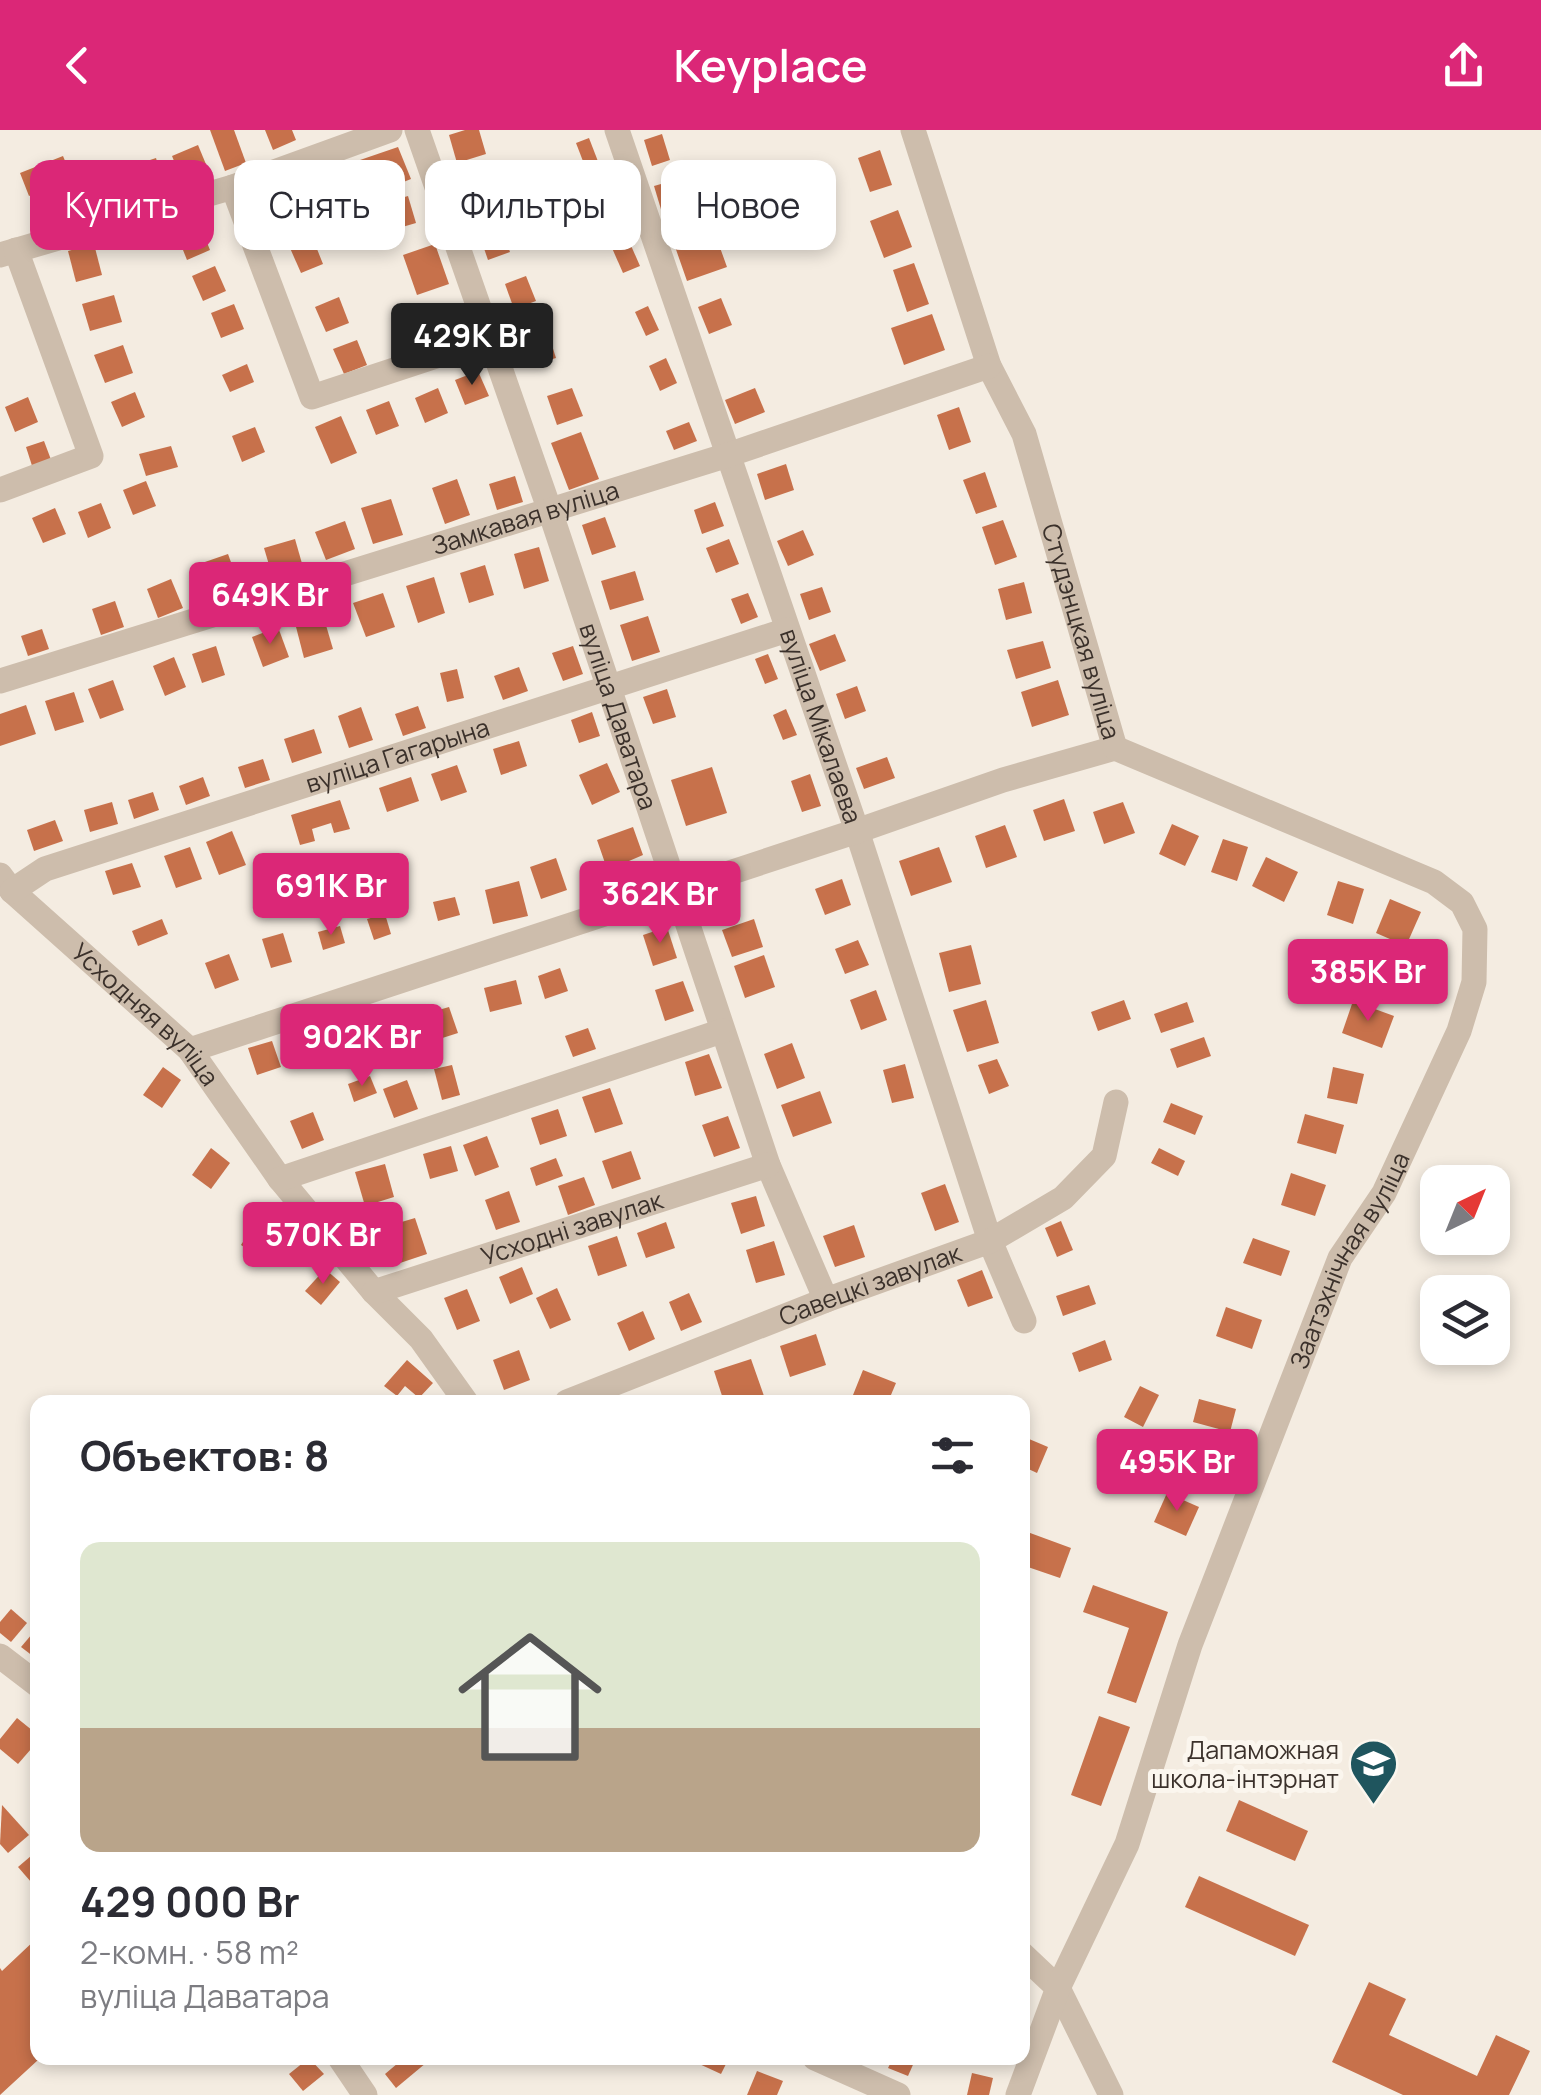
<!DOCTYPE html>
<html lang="ru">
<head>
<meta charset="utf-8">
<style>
	body { margin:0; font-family:Manrope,sans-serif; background:#f7f7f7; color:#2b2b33; height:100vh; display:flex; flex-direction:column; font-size:38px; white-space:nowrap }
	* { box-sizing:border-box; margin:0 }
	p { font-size:32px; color:#7c7c81 }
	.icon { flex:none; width:55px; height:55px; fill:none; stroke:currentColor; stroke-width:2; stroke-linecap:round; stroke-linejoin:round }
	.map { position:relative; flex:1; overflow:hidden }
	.drawer { position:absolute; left:30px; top:1265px; width:1000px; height:670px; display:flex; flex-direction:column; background:#fff; border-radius:20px; box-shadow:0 5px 15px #0003 }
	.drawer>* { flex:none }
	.hud { position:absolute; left:30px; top:30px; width:1000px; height:90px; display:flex; gap:20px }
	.needle { width:65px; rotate:43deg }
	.controls { position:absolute; left:1420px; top:1035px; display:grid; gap:20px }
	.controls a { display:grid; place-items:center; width:90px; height:90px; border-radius:20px; background:#fff; box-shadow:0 5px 15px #0003; font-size:50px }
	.price { position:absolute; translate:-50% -85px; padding:0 22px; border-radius:10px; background:#db2777; color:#fff; font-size:32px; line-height:65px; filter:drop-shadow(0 2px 5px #0008) }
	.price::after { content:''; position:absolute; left:50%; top:60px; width:30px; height:22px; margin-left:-15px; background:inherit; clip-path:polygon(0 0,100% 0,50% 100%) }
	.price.selected { background:#222; color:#fff }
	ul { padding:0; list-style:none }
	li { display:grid; align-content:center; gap:20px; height:530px; padding:0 50px }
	li span { display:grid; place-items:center; height:310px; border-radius:20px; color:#555 }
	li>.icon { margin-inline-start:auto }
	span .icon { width:180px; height:180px; fill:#fffc; stroke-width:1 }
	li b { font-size:42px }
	h2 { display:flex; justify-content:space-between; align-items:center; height:120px; padding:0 50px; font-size:42px }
	.tag { padding:0 35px; border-radius:20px; background:#fff; box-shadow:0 5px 15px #0003; font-size:35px; line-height:90px }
	.tag.selected { background:#db2777; color:#fff }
	header { display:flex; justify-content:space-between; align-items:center; height:130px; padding:0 50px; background:#db2777; color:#fff; font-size:45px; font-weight:600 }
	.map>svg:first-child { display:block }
	.building { fill:#c7714b }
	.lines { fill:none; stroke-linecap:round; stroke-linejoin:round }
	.minor { stroke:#cdbdac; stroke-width:25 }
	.labels { text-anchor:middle; stroke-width:10; stroke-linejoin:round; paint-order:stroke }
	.street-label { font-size:25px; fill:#3b312b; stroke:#fbf6ee }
	.poi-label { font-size:25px; fill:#3b312b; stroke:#fbf6ee; text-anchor:end }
</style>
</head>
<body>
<header><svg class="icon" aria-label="back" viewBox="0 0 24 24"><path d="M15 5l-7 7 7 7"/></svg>Keyplace<svg class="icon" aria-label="share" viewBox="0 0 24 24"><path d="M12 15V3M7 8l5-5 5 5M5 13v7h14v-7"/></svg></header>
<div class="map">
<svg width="1541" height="1965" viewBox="0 0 1541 1965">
	<rect width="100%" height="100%" fill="#f4ece1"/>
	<g class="building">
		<path d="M210,0H234L246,33L225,41Z"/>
		<path d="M265,0H292L296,10L273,20Z"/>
		<path d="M465,0H479L486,24L457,33L449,5Z"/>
		<path d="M662,4L670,30L652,36L644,10Z"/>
		<path d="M589,8L599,34L586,39L576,13Z"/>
		<path d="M198,15L210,44L184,55L172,26Z"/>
		<path d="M398,17L411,49L376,63L360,30Z"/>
		<path d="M880,20L892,55L870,62L858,28Z"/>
		<path d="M63,26L81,69L64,76L55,55L29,66L20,43Z"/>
		<path d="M156,28L164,55L135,64L126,38Z"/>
		<path d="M488,41L497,65L471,74L462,50Z"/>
		<path d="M682,48L692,77L663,86L654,56Z"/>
		<path d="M290,59L301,85L278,94L268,69Z"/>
		<path d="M408,66L416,93L385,102L377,75Z"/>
		<path d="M609,66L619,91L605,97L595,72Z"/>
		<path d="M898,80L912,117L884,128L870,91Z"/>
		<path d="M500,93L510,122L488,130L478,101Z"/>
		<path d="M200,95L210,120L187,130L177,105Z"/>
		<path d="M692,101L698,119L718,112L727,137L687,151L672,108Z"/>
		<path d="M313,109L323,134L301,143L290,118Z"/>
		<path d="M629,111L640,136L623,143L612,118Z"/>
		<path d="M94,114L102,145L76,152L68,121Z"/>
		<path d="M435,114L449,154L417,165L403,125Z"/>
		<path d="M914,133L929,174L907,182L893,140Z"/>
		<path d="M215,136L226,161L203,171L192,146Z"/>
		<path d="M526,146L536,171L514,179L505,154Z"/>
		<path d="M114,165L122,192L90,201L82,174Z"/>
		<path d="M339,167L349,193L326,202L315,177Z"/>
		<path d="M721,168L732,195L709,204L698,177Z"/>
		<path d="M234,174L244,199L221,208L211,183Z"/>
		<path d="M648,176L659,200L646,206L635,182Z"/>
		<path d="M932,184L945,220L904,235L891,198Z"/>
		<path d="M546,197L556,228L533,235L523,204Z"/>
		<path d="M357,210L367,235L344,244L333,219Z"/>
		<path d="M123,215L133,243L105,253L94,225Z"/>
		<path d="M666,228L677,253L660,261L649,236Z"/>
		<path d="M247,234L254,252L230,262L222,245Z"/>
		<path d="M478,241L489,266L465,275L455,250Z"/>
		<path d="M438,258L448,283L425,293L415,268Z"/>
		<path d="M572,258L583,286L557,295L547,266Z"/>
		<path d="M755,258L765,282L735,294L725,270Z"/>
		<path d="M135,262L145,287L122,297L111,272Z"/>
		<path d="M28,267L38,292L15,302L5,277Z"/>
		<path d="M389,271L399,296L376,305L366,280Z"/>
		<path d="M959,277L971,312L949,320L937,285Z"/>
		<path d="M341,286L357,323L331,334L315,297Z"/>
		<path d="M689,292L697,311L674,320L666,301Z"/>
		<path d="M255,297L265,322L242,332L232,306Z"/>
		<path d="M581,302L599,349L569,360L551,313Z"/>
		<path d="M44,311L53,335L34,342L26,317Z"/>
		<path d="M171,316L178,337L146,346L139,324Z"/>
		<path d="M786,334L794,360L765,370L757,344Z"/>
		<path d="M985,342L997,377L976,384L963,350Z"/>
		<path d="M515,346L523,372L497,380L489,354Z"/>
		<path d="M457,349L470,385L445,394L432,358Z"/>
		<path d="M146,351L156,376L133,385L123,360Z"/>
		<path d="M391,369L403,405L373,414L361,378Z"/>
		<path d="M715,372L724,396L702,404L694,380Z"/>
		<path d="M101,373L111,398L88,408L78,382Z"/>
		<path d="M55,378L66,404L43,413L32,388Z"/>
		<path d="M605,387L616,417L592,425L582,395Z"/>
		<path d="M1003,390L1017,427L995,435L982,397Z"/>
		<path d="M345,391L355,419L326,430L315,402Z"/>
		<path d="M803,400L814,425L788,436L777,411Z"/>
		<path d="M295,409L303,437L272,445L264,418Z"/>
		<path d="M729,409L739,434L716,443L706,418Z"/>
		<path d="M539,417L549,451L524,459L514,424Z"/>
		<path d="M228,424L239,454L213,463L202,433Z"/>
		<path d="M485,435L494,465L469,473L460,443Z"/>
		<path d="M635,441L644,470L610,480L601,451Z"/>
		<path d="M434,447L445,483L418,493L406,456Z"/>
		<path d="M171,449L183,478L158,488L147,459Z"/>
		<path d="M1024,452L1032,483L1006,490L998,459Z"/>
		<path d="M822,457L831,482L809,490L800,464Z"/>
		<path d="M383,463L395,497L366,507L353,473Z"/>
		<path d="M748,463L758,487L741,494L731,469Z"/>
		<path d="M115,471L124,497L101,505L92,479Z"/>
		<path d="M323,485L333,519L304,528L295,493Z"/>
		<path d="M648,486L660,522L632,531L620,495Z"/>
		<path d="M278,497L289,527L263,537L252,507Z"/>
		<path d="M42,499L49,519L28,526L21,506Z"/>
		<path d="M835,504L846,531L820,541L809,514Z"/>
		<path d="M1043,511L1051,538L1016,549L1007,520Z"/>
		<path d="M216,516L225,545L202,553L192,524Z"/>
		<path d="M573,516L583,544L563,551L552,523Z"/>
		<path d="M768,524L778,549L765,554L755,529Z"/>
		<path d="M174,527L186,557L165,566L153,536Z"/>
		<path d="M519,537L528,561L503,570L494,546Z"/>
		<path d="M457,539L464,568L447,572L440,543Z"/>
		<path d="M113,550L124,580L100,589L88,559Z"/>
		<path d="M1058,550L1069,585L1032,597L1021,562Z"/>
		<path d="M857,556L866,581L845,589L836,564Z"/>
		<path d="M667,559L676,587L653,594L643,567Z"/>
		<path d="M74,562L84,592L55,601L45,571Z"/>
		<path d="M26,575L36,604L0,616V584Z"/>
		<path d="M418,576L426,598L403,606L395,584Z"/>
		<path d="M361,577L373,610L349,618L338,586Z"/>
		<path d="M786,579L797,605L783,610L773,585Z"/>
		<path d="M592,582L600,606L579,613L571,590Z"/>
		<path d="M314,599L322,623L292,633L284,609Z"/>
		<path d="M519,611L527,636L501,645L493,619Z"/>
		<path d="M887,627L895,648L864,659L856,638Z"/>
		<path d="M263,629L270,650L245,658L238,637Z"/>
		<path d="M607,633L620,662L592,675L579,645Z"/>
		<path d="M457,635L467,662L441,671L431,644Z"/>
		<path d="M712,637L727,683L686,696L671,650Z"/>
		<path d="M810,644L821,676L802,682L791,651Z"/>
		<path d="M203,647L210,666L186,675L179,656Z"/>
		<path d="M411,647L419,671L387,682L379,658Z"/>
		<path d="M153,662L159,680L134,689L128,670Z"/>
		<path d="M1064,669L1075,701L1044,711L1033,680Z"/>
		<path d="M340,670L350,699L334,703L331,693L312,699L315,711L300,715L291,685Z"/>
		<path d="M112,672L118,694L90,702L84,680Z"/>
		<path d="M1123,672L1135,703L1104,714L1093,682Z"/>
		<path d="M55,690L63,711L34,721L27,700Z"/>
		<path d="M1172,694L1199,706L1185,736L1159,724Z"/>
		<path d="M1005,695L1017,727L986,738L975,706Z"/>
		<path d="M633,697L643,725L629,731L635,748L613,756L597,710Z"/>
		<path d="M232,701L246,735L219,745L206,712Z"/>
		<path d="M1223,709L1248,717L1237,751L1211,742Z"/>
		<path d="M190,717L202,749L176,758L164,726Z"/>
		<path d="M939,717L952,752L911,766L899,731Z"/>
		<path d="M1266,727L1298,742L1284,772L1252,756Z"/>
		<path d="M556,728L567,760L541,769L530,737Z"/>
		<path d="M132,733L141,757L113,765L105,741Z"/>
		<path d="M842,749L851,775L825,785L815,759Z"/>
		<path d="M519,751L528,786L493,794L485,760Z"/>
		<path d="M1338,751L1364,759L1353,794L1327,785Z"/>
		<path d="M455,767L460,785L438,791L433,772Z"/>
		<path d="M1390,769L1421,782L1406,816L1376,803Z"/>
		<path d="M385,784L391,804L374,810L367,789Z"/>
		<path d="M162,789L168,804L138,816L132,801Z"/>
		<path d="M754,789L763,817L732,827L722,800Z"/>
		<path d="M340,796L345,813L323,820L318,802Z"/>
		<path d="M667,797L677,828L653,836L643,805Z"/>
		<path d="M283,803L292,832L271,838L262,809Z"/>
		<path d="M858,810L869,835L845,844L835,819Z"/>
		<path d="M971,815L981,854L949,862L939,823Z"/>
		<path d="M229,824L239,850L215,859L205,833Z"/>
		<path d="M764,825L775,857L745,868L734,836Z"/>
		<path d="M560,838L568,861L545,869L538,846Z"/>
		<path d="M516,850L522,874L490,882L484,858Z"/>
		<path d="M683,851L694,881L665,891L655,860Z"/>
		<path d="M876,860L887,890L861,900L850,870Z"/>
		<path d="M986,870L999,913L967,922L953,880Z"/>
		<path d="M1124,870L1131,889L1098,901L1091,882Z"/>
		<path d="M1353,871L1394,886L1382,918L1342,903Z"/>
		<path d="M1187,872L1194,892L1161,903L1154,884Z"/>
		<path d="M449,877L458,903L433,911L425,884Z"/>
		<path d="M363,888L371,916L348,923L340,895Z"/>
		<path d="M588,898L596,919L573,927L565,906Z"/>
		<path d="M1204,907L1211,926L1177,938L1170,919Z"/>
		<path d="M272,911L281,937L257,945L248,918Z"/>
		<path d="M792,913L805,948L777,959L764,924Z"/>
		<path d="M709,924L722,958L695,966L685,932Z"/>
		<path d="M997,929L1009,956L989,964L978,935Z"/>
		<path d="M905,934L914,968L892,973L883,940Z"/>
		<path d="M452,935L460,965L442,970L434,939Z"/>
		<path d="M163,937L181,950L162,978L143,965Z"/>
		<path d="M1333,937L1364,944L1357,974L1327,968Z"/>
		<path d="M370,946L377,963L354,972L348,954Z"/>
		<path d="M407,950L418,979L394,988L383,959Z"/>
		<path d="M610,958L623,994L595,1003L582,967Z"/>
		<path d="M820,961L832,993L793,1007L781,975Z"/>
		<path d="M1171,973L1203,986L1195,1005L1163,992Z"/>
		<path d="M558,979L567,1006L540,1015L531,988Z"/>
		<path d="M313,982L324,1010L302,1019L290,991Z"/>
		<path d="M1305,984L1344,995L1336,1024L1297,1013Z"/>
		<path d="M728,986L740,1018L714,1027L702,995Z"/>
		<path d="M487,1006L499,1037L475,1046L463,1015Z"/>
		<path d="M451,1016L458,1041L430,1049L423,1024Z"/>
		<path d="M211,1018L230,1033L211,1059L192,1045Z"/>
		<path d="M1159,1018L1185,1031L1178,1046L1151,1033Z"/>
		<path d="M631,1021L641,1049L612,1059L602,1031Z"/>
		<path d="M556,1028L563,1046L536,1056L530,1038Z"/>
		<path d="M385,1034L394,1067L365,1076L355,1042Z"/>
		<path d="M1291,1043L1326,1055L1315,1086L1281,1075Z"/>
		<path d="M584,1047L595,1075L568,1085L558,1056Z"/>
		<path d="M945,1054L959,1092L935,1101L921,1063Z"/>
		<path d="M509,1061L520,1092L496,1100L485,1070Z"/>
		<path d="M756,1066L765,1096L741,1104L731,1073Z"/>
		<path d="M259,1087L274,1096L256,1124L241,1115Z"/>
		<path d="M415,1088L427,1124L400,1133L388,1096Z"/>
		<path d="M1061,1091L1073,1120L1057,1127L1045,1098Z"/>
		<path d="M666,1092L675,1118L646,1128L637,1103Z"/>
		<path d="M854,1095L865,1127L835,1137L823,1106Z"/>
		<path d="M617,1106L627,1136L598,1146L588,1116Z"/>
		<path d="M1253,1108L1290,1121L1281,1146L1243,1133Z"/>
		<path d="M774,1111L785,1145L756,1153L746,1120Z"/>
		<path d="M522,1137L533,1164L510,1174L499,1147Z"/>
		<path d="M325,1139L340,1152L321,1175L305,1161Z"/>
		<path d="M982,1140L993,1168L968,1177L957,1150Z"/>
		<path d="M1089,1155L1096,1174L1063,1186L1056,1166Z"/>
		<path d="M557,1158L571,1190L550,1199L536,1168Z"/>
		<path d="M467,1159L480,1191L457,1200L444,1168Z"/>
		<path d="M689,1163L702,1192L681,1201L669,1172Z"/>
		<path d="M1226,1177L1262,1190L1252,1219L1216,1206Z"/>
		<path d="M643,1181L655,1209L629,1221L617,1193Z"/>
		<path d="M816,1204L826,1235L790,1247L780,1216Z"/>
		<path d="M1105,1210L1112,1230L1079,1242L1072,1223Z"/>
		<path d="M519,1220L530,1250L504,1260L493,1230Z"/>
		<path d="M751,1229L764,1266L743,1272H724L714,1241Z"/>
		<path d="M407,1230L433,1253L419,1268L405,1256L397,1266L384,1256Z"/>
		<path d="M863,1240L896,1253L888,1272H870L853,1265Z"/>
		<path d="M1140,1256L1159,1265L1143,1297L1124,1287Z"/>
		<path d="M1199,1269L1236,1279L1230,1302L1193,1292Z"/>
		<path d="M1022,1306L1048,1317L1037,1343L1022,1336Z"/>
		<path d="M1167,1363L1199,1377L1186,1406L1154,1392Z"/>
		<path d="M1022,1400L1071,1418L1060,1448L1022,1435Z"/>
		<path d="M1093,1455L1168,1482L1136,1573L1107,1563L1129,1498L1083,1482Z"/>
		<path d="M11,1479L27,1493L11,1512L0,1503V1492Z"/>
		<path d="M38,1497V1530L21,1517Z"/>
		<path d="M1099,1586L1130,1597L1101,1676L1071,1665Z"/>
		<path d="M17,1588L38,1605V1611L18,1634L0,1619V1609Z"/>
		<path d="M1239,1670L1308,1701L1295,1731L1226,1701Z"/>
		<path d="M2,1675L29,1705L8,1723L0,1714Z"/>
		<path d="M38,1720V1760L18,1737Z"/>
		<path d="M1199,1746L1309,1795L1295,1826L1185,1777Z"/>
		<path d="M37,1808L38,1930L0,1965V1838L2,1841Z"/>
		<path d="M1369,1852L1406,1869L1389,1905L1477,1946L1496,1905L1530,1921L1509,1965H1403L1332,1932Z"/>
		<path d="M309,1928L324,1944L303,1961L289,1944Z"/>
		<path d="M404,1928H432L396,1958L385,1944Z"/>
		<path d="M697,1928H729L721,1944L695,1932Z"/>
		<path d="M893,1928H916L908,1946L888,1938Z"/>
		<path d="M757,1941L783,1951L777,1965H747Z"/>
		<path d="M972,1943L993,1948L989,1965H967Z"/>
	</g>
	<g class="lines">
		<g class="minor">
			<path id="s1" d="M417,0L550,381L768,1035L826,1170"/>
			<path id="s2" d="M617,0L857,701L990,1111L1024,1191"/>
			<path id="s3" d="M913,0L989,236L1024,304L1115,618"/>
			<path d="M233,57L312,267L491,208"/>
			<path d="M0,125L233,57L390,0"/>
			<path d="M0,360L91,326L16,120"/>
			<path id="s4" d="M0,551L728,325L989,236"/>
			<path id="s5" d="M0,745L12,761L190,920L280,1049L374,1162L421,1209L466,1272"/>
			<path id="s6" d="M12,761L45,739L787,500"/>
			<path d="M190,920L857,701L1003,650L1115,618"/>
			<path d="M280,1049L722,901"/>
			<path id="s7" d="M374,1162L768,1035"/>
			<path id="s8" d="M567,1272L826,1170L990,1111L1063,1068L1104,1026L1116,972"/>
			<path d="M0,1526L38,1555"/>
			<path d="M1022,1824L1058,1858L1111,1965"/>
			<path d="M340,1928L365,1965"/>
			<path d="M815,1928L898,1965"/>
			<path id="s9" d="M1018,1965L1058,1858L1127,1714L1190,1515L1340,1128L1384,1063L1459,901L1474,852L1475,799L1462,773L1434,752L1115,618"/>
		</g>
	</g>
	<defs>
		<symbol id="school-pin" viewBox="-11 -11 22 30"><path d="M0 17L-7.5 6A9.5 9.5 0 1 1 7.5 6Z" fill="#1f555e" stroke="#fbf6ee"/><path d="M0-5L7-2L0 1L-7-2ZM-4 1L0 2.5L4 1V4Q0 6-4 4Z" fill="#fff"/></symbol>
	</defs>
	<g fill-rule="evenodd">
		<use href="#school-pin" x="1346" y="1606" width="55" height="75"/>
	</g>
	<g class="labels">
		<g class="street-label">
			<text dy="9" stroke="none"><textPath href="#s4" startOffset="550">Замкавая вуліца</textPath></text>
			<text dy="9" stroke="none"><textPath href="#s3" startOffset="530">Студэнцкая вуліца</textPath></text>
			<text dy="9" stroke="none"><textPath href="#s1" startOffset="620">вуліца Даватара</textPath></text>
			<text dy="9" stroke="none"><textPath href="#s2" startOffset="630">вуліца Мікалаева</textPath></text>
			<text dy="9" stroke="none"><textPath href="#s6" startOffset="410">вуліца Гагарына</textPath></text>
			<text dy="9" stroke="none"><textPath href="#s5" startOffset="202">Усходняя вуліца</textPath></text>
			<text dy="9" stroke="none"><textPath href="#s7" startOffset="208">Усходні завулак</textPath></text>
			<text dy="9" stroke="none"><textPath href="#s9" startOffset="900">Заатэхнічная вуліца</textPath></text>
			<text dy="9" stroke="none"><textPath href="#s8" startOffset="325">Савецкі завулак</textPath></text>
		</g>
		<g class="poi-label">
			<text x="1339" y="1629">Дапаможная<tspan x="1339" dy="29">школа-інтэрнат</tspan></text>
		</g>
	</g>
</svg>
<div class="controls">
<a><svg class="needle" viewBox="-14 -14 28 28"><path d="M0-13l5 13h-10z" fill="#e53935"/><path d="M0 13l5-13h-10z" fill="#7c7c81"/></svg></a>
<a><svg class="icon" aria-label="layers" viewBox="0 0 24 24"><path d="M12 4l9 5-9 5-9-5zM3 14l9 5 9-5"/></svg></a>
</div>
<b class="price selected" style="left:472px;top:258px">429K Br</b>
<b class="price" style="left:270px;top:517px">649K Br</b>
<b class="price" style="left:331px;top:808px">691K Br</b>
<b class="price" style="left:660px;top:816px">362K Br</b>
<b class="price" style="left:1368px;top:894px">385K Br</b>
<b class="price" style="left:362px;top:959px">902K Br</b>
<b class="price" style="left:323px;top:1157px">570K Br</b>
<b class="price" style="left:1177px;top:1384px">495K Br</b>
<div class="hud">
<a class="tag selected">Купить</a>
<a class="tag">Снять</a>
<a class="tag">Фильтры</a>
<a class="tag">Новое</a>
</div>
<section class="drawer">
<h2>Объектов: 8<svg class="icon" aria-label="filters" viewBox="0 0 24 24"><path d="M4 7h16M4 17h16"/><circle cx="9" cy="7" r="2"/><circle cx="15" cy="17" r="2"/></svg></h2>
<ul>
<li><span style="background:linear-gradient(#dfe7d0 60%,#b9a48a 0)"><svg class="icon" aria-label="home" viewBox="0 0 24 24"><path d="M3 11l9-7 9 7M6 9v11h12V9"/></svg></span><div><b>429 000 Br</b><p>2-комн. · 58 m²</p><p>вуліца Даватара</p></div></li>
</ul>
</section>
</div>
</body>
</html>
